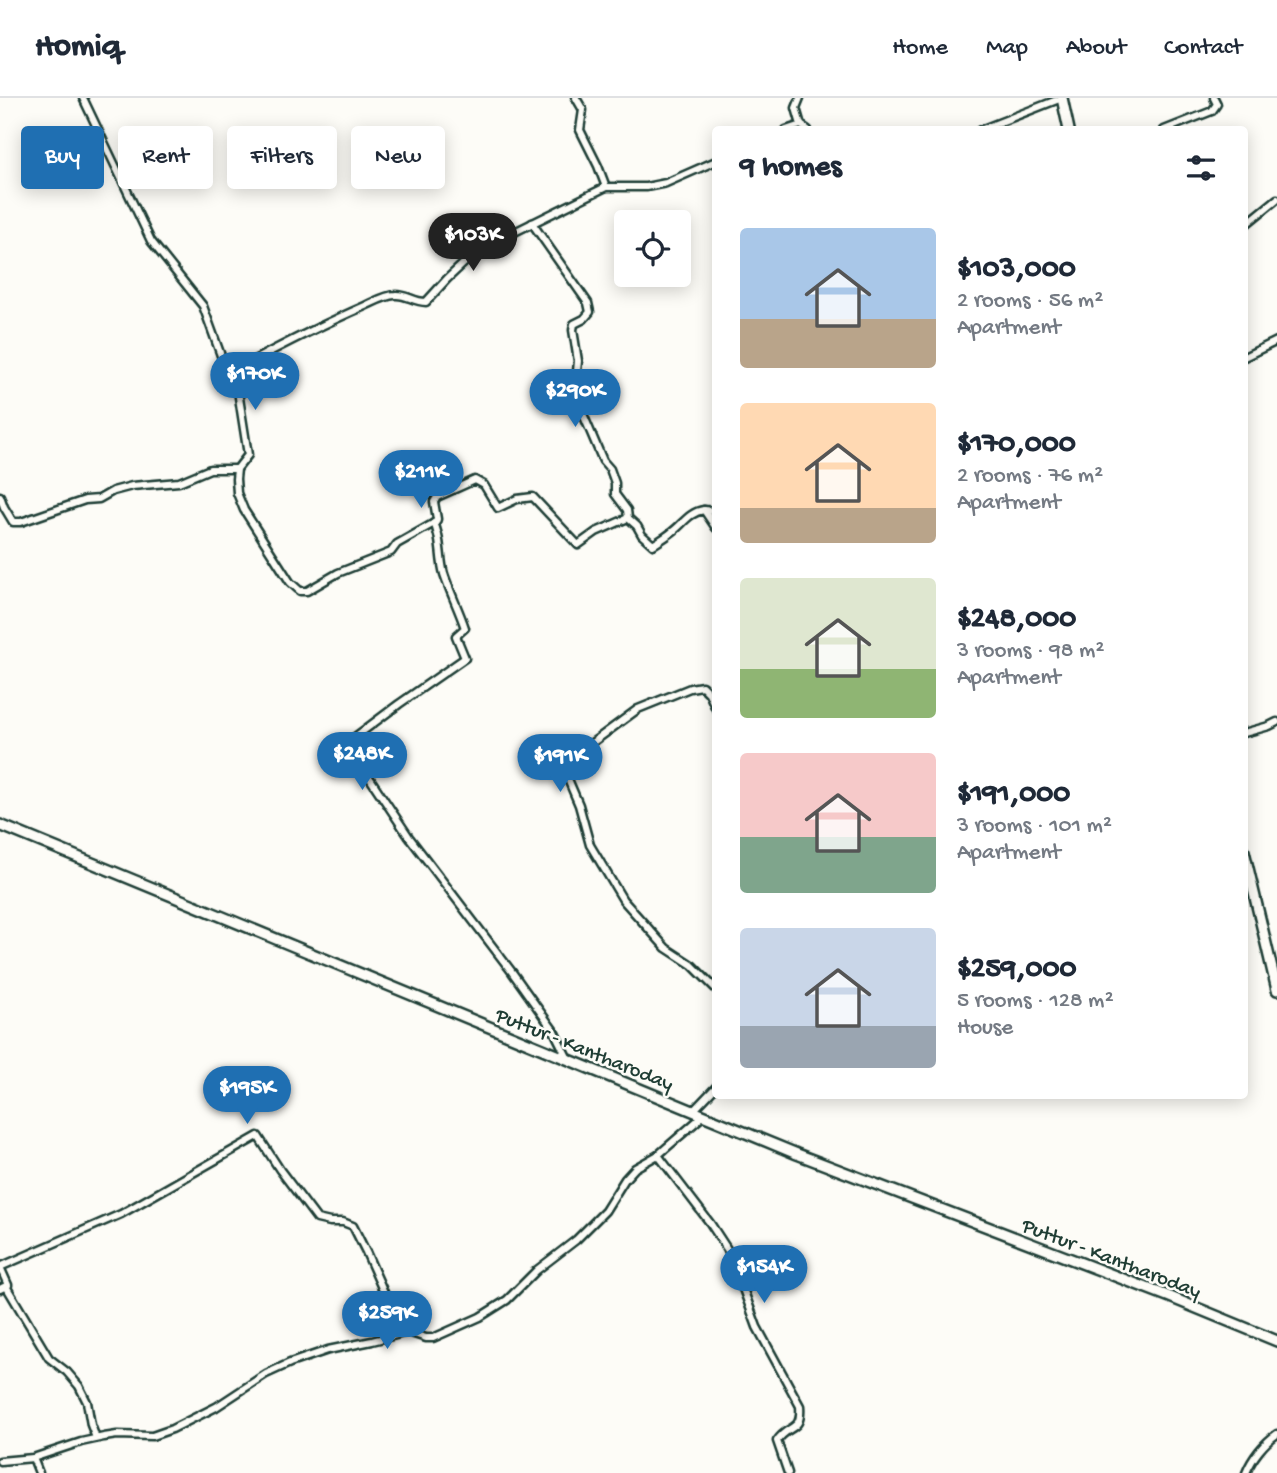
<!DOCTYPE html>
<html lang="en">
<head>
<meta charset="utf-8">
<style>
	body { margin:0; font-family:"Gochi Hand",sans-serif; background:#f6f6f7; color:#1f2937; height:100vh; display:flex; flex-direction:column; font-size:26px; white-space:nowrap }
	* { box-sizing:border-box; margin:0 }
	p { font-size:23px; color:#747a83 }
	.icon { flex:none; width:38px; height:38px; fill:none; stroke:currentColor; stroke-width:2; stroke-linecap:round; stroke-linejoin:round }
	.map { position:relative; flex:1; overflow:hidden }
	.details { position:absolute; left:712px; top:28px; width:536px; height:973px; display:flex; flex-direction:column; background:#fff; border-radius:7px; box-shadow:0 4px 18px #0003 }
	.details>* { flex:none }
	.guide { position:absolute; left:21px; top:28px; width:586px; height:63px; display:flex; gap:14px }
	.buttons { position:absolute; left:614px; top:112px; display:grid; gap:14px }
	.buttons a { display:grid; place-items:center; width:77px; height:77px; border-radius:7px; background:#fff; box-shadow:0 4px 18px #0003; font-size:35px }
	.price { position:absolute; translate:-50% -60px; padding:0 16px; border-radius:24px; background:#1f6fb2; color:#fff; font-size:23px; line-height:46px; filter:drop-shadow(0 2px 4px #0008) }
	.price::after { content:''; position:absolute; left:50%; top:42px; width:21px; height:16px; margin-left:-10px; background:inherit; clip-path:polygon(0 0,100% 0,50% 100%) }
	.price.on { background:#222; color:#fff }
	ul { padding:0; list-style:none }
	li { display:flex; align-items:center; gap:21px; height:175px; padding:0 28px }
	li span { display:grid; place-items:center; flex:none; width:196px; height:140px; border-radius:7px; color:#555 }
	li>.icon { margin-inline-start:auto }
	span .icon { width:84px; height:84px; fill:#fffc; stroke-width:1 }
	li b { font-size:30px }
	h2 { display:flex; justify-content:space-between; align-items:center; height:84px; padding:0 28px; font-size:30px }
	.chip { padding:0 24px; border-radius:7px; background:#fff; box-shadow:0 4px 18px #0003; font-size:24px; line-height:63px }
	.chip.on { background:#1f6fb2; color:#fff }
	header { display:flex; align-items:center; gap:42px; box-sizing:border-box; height:98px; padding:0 35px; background:#fff; border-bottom:2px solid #e0e1e3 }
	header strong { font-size:33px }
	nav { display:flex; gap:38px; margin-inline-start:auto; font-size:24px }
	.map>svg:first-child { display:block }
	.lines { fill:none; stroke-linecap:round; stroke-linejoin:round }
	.street-casing { stroke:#1f3d34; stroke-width:11 }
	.secondary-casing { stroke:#1f3d34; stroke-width:14 }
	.street { stroke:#fdfcf7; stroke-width:6 }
	.secondary { stroke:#fdfcf7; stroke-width:9 }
	.labels { text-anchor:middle; stroke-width:5; stroke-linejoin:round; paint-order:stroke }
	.street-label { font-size:21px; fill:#1f3d34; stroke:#fdfcf7 }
</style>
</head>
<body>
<header>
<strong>Homiq</strong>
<nav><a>Home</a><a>Map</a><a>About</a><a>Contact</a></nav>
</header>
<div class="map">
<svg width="1277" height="1375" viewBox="0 0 1277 1375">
	<rect width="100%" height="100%" fill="#fdfcf7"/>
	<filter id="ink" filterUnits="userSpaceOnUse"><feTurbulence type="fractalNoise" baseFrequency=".0143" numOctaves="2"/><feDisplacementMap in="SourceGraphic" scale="14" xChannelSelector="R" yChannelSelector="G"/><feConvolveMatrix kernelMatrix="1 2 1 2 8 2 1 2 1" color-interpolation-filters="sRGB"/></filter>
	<g filter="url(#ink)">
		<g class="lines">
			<defs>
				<g id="street">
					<path d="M576,0L583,12L580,32L598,68L606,89"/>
					<path d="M800,0L796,10L801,27"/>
					<path d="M786,32L801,27L808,32"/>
					<path d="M980,32L1062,0"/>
					<path d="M1164,32L1212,13L1217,6L1214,0"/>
					<path d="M532,125L588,205L590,214L584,221L574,226L573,232L578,263L576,284L577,302L603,363L610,371L615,385V396L627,412L628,420L637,428L642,437L653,447C659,443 666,439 672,434C683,426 689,414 704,412L716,430"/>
					<path d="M1244,128L1277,101"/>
					<path d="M1244,259L1277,243"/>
					<path d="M230,275C274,251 319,228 365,208C374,204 386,197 395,197C407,196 413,204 426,204L447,181L478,152L606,89H646L666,85L716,63"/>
					<path d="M237,371L236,381L237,395L244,412L290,484L300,493H307L338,475L391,454L397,446L436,424L437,421L434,404L437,399L475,382L484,387L498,410L517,401L533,399L578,447L596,434L628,420"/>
					<path d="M0,398L4,409L13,424H21L85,402L99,401L113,393L132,388L179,384L210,371H237L248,357L238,293L224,266L203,208L151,143L83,0"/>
					<path d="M704,412L716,413"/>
					<path d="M434,425C442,441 439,459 444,476C450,494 459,512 465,530L456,538L465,560L399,606L351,642L349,649L409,739L512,874L554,933L568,961"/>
					<path d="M716,611L709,595L702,588L690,590L638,611L562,667L579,707L590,747L623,802L666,850L692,867L716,891"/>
					<path d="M1244,635L1269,628L1277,624"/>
					<path d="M693,1013L716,989"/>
					<path d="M658,1057L710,1125L727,1151L734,1166L757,1229L800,1308C802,1335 789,1325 777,1343L788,1375"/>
					<path d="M0,1169L121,1116L258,1038L280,1072L317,1121L330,1124H343L353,1128L366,1154L402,1235"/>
					<path d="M0,1169L8,1187L0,1191"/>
					<path d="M6,1188L49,1260L67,1274L79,1288L87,1304L91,1327L96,1340"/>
					<path d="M33,1360L39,1375"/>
					<path d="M0,1363L33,1360L81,1344L104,1339L117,1337L152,1338L172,1331L216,1309L266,1276L290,1265L328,1252L372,1243L408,1234L426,1240H433L480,1219L507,1202L537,1172L576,1142L605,1113L625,1081L635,1070L658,1057L704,1017"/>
					<path d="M1246,1375C1252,1360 1264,1345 1277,1336"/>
				</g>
				<g id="secondary">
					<path d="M1062,0L1069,32"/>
					<path d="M0,727L797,1056L1170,1199L1277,1243"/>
					<path d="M1244,753L1277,892"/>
				</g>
			</defs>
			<use href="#street" class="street-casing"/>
			<use href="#secondary" class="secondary-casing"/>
			<use href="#street" class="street"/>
			<use href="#secondary" class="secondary"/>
		</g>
	</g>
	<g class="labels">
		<g class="street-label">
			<text transform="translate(585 950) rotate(22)" y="7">Puttur - Kantharoday</text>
			<text transform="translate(1112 1159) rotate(21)" y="7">Puttur - Kantharoday</text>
		</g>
	</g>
</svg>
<div class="buttons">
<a><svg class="icon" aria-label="locate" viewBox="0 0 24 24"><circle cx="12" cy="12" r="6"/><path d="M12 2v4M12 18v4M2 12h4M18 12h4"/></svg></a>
</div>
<b class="price on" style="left:473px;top:175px">$103K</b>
<b class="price" style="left:255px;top:314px">$170K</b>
<b class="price" style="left:575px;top:331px">$290K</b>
<b class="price" style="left:421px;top:412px">$211K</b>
<b class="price" style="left:362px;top:694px">$248K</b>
<b class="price" style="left:560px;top:696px">$191K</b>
<b class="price" style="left:247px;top:1028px">$195K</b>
<b class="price" style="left:764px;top:1207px">$154K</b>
<b class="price" style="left:387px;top:1253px">$259K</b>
<div class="guide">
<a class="chip on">Buy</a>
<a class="chip">Rent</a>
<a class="chip">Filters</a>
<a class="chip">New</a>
</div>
<section class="details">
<h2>9 homes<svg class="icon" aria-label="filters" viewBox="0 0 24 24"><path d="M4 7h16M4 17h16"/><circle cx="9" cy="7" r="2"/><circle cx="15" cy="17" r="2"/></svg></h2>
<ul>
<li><span style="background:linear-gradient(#a9c7e8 65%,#b9a48a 0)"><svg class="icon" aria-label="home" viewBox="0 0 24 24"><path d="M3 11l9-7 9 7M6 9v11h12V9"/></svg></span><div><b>$103,000</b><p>2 rooms · 56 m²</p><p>Apartment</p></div></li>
<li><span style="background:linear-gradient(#ffd9b3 75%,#b9a48a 0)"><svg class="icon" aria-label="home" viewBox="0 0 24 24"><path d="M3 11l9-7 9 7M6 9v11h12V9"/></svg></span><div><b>$170,000</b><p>2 rooms · 76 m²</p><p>Apartment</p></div></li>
<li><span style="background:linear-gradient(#dfe7d0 65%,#8fb573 0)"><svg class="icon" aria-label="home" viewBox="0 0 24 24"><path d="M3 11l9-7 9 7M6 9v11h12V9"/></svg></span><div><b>$248,000</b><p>3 rooms · 98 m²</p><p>Apartment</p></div></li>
<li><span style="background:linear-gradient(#f6c9c9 60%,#7fa58c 0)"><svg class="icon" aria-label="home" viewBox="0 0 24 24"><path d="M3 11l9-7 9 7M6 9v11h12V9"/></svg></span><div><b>$191,000</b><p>3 rooms · 101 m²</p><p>Apartment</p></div></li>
<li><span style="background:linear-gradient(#c9d6e8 70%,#9aa5b1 0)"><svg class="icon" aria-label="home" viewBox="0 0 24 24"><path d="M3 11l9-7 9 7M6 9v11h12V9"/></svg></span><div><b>$259,000</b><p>5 rooms · 128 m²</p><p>House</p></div></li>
</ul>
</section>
</div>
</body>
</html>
